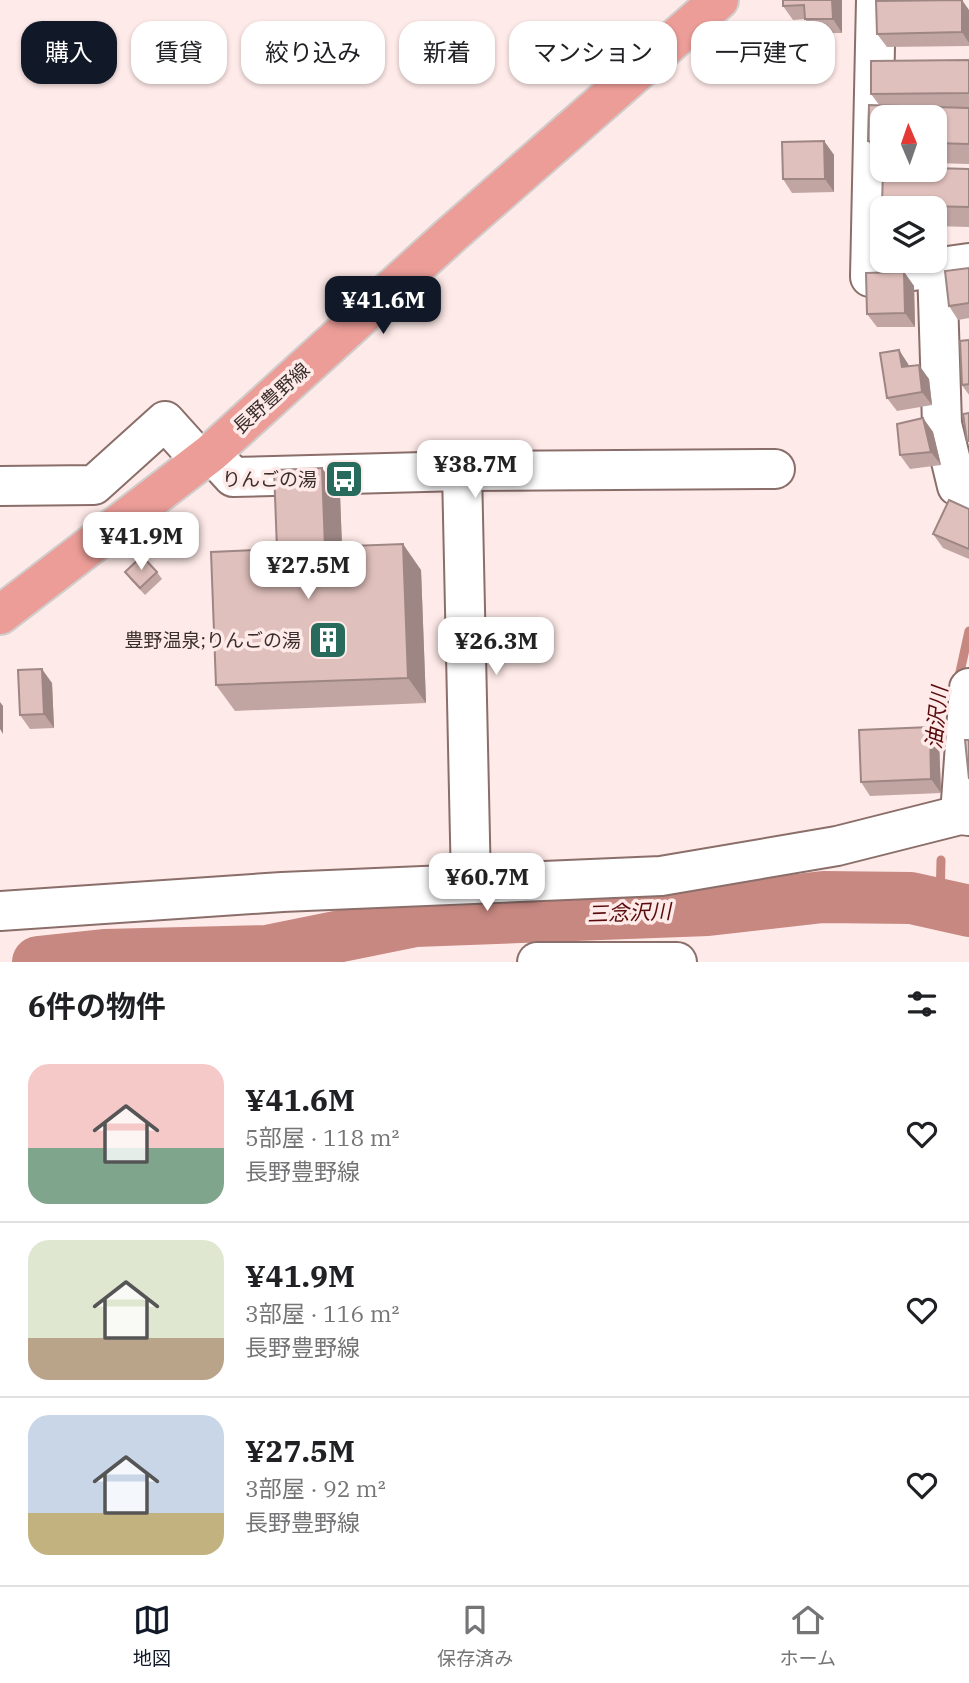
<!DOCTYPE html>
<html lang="ja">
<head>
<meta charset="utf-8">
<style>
	body { margin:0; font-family:"IBM Plex Serif","Noto Sans JP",serif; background:#f2f2f2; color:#202124; height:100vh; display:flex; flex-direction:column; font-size:26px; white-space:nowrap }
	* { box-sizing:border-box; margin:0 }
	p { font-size:23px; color:#757577 }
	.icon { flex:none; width:38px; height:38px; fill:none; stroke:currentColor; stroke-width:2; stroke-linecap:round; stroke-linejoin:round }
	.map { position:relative; height:962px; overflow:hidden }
	.panel { display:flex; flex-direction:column; background:#fff; flex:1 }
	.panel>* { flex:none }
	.banner { position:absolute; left:21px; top:21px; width:928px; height:63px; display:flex; gap:14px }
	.needle { width:46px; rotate:358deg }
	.buttons { position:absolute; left:870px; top:105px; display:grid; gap:14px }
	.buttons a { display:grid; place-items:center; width:77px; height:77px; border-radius:14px; background:#fff; box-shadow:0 2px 5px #0004; font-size:35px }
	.price { position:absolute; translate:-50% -60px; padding:0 16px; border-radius:14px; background:#fff; color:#222; font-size:23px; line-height:46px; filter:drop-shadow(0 2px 4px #0008) }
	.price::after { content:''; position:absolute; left:50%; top:42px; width:21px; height:16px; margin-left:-10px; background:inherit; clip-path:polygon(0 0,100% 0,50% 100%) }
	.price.current { background:#111827; color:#fff }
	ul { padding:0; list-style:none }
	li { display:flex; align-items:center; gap:21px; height:175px; padding:0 28px }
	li+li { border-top:2px solid #e0e0e0 }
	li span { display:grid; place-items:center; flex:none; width:196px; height:140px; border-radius:21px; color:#555 }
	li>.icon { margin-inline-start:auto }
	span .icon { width:84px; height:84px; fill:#fffc; stroke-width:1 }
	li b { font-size:30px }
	h2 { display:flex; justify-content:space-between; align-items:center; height:84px; padding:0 28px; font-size:30px }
	.pill { padding:0 24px; border-radius:21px; background:#fff; box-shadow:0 2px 5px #0004; font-size:24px; line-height:63px }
	.pill.current { background:#111827; color:#fff }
	.dock { display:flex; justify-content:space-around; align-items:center; height:98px; border-top:2px solid #e0e0e0; background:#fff; font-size:19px; color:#757577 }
	.dock a { display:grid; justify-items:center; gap:4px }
	.dock .current { color:#111827 }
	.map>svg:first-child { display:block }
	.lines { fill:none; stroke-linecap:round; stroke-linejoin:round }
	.stream { stroke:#c78881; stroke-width:9 }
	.river { stroke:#c78881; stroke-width:52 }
	.minor-casing { stroke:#8a6e6a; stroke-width:42 }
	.major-casing { stroke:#d0cdcc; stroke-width:42 }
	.minor { stroke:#fff; stroke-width:38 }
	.major { stroke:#ec9d98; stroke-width:38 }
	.wall { fill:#c1a5a2 }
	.shaded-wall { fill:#9d8684 }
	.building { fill:#e0c0bc; stroke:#9d8684; stroke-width:2 }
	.labels { text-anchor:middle; stroke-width:7; stroke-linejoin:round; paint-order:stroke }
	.street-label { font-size:19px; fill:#3a2e2c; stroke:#feeae8 }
	.poi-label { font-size:19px; fill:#3a2e2c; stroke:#feeae8; text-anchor:end }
	.water-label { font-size:21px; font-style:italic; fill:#590c0d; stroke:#feeae8 }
</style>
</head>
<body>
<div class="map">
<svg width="969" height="962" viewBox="0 0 969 962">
	<rect width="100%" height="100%" fill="#feeae8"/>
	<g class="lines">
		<g class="stream">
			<path d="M958,681L969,631"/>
			<path d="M940,904L941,860"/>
		</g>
		<path class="river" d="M38,962L104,955L267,951L415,921L708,910L823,897L911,898L969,911"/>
		<defs>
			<g id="minor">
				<path d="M876,0L870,277L969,263"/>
				<path d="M937,267L942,424L957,486L969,492"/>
				<path d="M211,453L233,477L462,471L775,469"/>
				<path d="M462,471L471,884"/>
				<path d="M0,486L94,485L165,421L201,461"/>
				<path d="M960,815L969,688"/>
				<path d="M0,911L282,892L661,876L837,846L960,815L969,816"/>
				<path d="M537,962H677"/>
			</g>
			<path id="major" d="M0,615L211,453L452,234L719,0"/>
		</defs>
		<use href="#minor" class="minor-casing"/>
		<use href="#major" class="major-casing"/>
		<use href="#minor" class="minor"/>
		<use href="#major" class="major"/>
	</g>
	<g class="wall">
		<path d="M842,0V33H815L805,19L793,20L783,6Z"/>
		<path d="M969,10V46L887,47L877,34Z"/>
		<path d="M969,60V107H932L969,108V164L934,163V117H882V162L868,141L880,106L871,94Z"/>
		<path d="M824,141L834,155V192L792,193L783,179Z"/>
		<path d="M969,169V227L934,226V208H885L882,205Z"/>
		<path d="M969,268V318L958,320L949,306Z"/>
		<path d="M904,272L914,286L915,327H877L867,314Z"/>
		<path d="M969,340V395L962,385Z"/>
		<path d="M899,350L908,364L909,366L929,379L932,405L897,411L887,398Z"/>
		<path d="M923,418L933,432L941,465L910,469L900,455Z"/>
		<path d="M322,468L340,494L342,547L421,570L426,703L235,711L216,685L277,549Z"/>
		<path d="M969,509V559L943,548L933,534Z"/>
		<path d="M125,572H157L162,579L145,595L130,579Z"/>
		<path d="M52,683L54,728L30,729L20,715Z"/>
		<path d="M930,727L939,741L941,793L870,796L861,782Z"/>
	</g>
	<g class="shaded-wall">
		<path d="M832,0H842V33L833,19Z"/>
		<path d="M962,0L969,10V43L962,32Z"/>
		<path d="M824,141L834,155V192L825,179Z"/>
		<path d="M904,272L914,286L915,327L905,313Z"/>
		<path d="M899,350L908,364L912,381L902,367Z"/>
		<path d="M919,365L929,379L932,405L922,392Z"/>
		<path d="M923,418L933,432L941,465L931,452Z"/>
		<path d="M322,468L340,494L343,573L325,547Z"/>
		<path d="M403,544L421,570L426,703L408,678Z"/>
		<path d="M42,669L52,683L54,728L44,714Z"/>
		<path d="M0,702L3,706V734L0,729Z"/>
		<path d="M930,727L939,741L941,793L931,779Z"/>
	</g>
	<g class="building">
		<path d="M783,0H832L833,19H805L804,5L783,6Z"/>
		<path d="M962,0V32L877,34L876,1Z"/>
		<path d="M969,60V93L871,94V61Z"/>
		<path d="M869,105L969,108V144L934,143V117H882V142L868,141Z"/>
		<path d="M824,141L825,179H783L782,142Z"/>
		<path d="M934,168L969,169V207L882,205L883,170H934Z"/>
		<path d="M969,268V303L949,306L945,271Z"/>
		<path d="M904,272L905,313L867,314L866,273Z"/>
		<path d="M969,340V384L962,385L960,341Z"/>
		<path d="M899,350L902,367L919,365L922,392L887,398L880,353Z"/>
		<path d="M969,413V441H967L963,414Z"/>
		<path d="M923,418L931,452L900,455L897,424Z"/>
		<path d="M322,468L325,547L403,544L408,678L216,685L211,552L277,549L274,470Z"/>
		<path d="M949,500L969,509V549L933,534Z"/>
		<path d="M142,556L157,572L140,588L125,572Z"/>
		<path d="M42,669L44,714L20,715L18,670Z"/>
		<path d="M930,727L931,779L861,782L859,730Z"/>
		<path d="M965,740H969V779Z"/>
	</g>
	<defs>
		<symbol id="bus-square" viewBox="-11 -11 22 22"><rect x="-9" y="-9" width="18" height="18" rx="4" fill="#286b5c" stroke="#feeae8"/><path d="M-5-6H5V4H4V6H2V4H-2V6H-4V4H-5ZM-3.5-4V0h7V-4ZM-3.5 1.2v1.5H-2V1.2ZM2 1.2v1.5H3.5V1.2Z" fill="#fff"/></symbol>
		<symbol id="building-square" viewBox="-11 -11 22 22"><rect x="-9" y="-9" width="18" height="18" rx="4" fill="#286b5c" stroke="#feeae8"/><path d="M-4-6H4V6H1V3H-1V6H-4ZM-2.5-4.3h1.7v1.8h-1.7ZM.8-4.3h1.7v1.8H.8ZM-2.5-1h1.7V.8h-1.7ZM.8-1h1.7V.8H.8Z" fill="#fff"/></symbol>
	</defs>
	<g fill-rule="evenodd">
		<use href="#bus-square" x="322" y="457" width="44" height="44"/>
		<use href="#building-square" x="306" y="618" width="44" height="44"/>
	</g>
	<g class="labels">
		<g class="street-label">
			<text transform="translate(271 398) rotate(-42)" y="7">長野豊野線</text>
		</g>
		<g class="poi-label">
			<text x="317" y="486">りんごの湯</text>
			<text x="301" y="647">豊野温泉;りんごの湯</text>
		</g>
		<g class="water-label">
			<text transform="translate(937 718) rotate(-84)" y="7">油沢川</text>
			<text transform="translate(629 913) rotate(-2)" y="7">三念沢川</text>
		</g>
	</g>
</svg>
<div class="buttons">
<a><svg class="needle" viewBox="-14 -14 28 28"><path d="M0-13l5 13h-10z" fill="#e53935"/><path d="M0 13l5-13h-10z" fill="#757577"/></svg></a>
<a><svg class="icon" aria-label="layers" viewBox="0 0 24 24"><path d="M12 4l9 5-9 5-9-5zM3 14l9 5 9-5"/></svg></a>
</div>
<b class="price current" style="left:383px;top:336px">¥41.6M</b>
<b class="price" style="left:475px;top:500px">¥38.7M</b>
<b class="price" style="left:141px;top:572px">¥41.9M</b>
<b class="price" style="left:308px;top:601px">¥27.5M</b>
<b class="price" style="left:496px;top:677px">¥26.3M</b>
<b class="price" style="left:487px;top:913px">¥60.7M</b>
<div class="banner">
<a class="pill current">購入</a>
<a class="pill">賃貸</a>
<a class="pill">絞り込み</a>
<a class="pill">新着</a>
<a class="pill">マンション</a>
<a class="pill">一戸建て</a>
</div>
</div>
<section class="panel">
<h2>6件の物件<svg class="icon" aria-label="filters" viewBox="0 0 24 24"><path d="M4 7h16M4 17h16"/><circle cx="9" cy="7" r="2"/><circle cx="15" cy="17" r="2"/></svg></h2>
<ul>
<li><span style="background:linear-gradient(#f6c9c9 60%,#7fa58c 0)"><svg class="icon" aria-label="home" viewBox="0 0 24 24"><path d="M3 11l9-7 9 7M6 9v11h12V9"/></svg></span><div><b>¥41.6M</b><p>5部屋 · 118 m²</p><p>長野豊野線</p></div><svg class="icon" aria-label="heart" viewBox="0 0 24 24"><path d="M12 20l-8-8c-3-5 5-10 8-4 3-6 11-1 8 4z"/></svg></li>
<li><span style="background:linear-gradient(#dfe7d0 70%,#b9a48a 0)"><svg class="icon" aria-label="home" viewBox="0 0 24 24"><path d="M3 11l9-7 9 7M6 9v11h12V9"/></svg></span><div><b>¥41.9M</b><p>3部屋 · 116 m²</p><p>長野豊野線</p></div><svg class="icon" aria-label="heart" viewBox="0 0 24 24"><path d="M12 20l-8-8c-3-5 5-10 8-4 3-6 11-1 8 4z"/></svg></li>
<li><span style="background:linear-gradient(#c9d6e8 70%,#c2b280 0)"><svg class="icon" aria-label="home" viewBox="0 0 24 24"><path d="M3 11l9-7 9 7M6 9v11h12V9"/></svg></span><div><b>¥27.5M</b><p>3部屋 · 92 m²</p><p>長野豊野線</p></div><svg class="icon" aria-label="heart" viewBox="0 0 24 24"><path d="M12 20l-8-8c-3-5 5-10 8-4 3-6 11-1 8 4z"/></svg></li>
</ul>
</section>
<nav class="dock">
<a class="current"><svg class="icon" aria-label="map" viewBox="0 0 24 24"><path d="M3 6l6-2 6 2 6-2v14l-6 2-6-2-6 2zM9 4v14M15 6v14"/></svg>地図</a>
<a><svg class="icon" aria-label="saved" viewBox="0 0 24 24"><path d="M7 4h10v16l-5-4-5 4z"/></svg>保存済み</a>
<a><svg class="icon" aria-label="home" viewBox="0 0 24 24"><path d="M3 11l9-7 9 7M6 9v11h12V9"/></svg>ホーム</a>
</nav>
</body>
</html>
